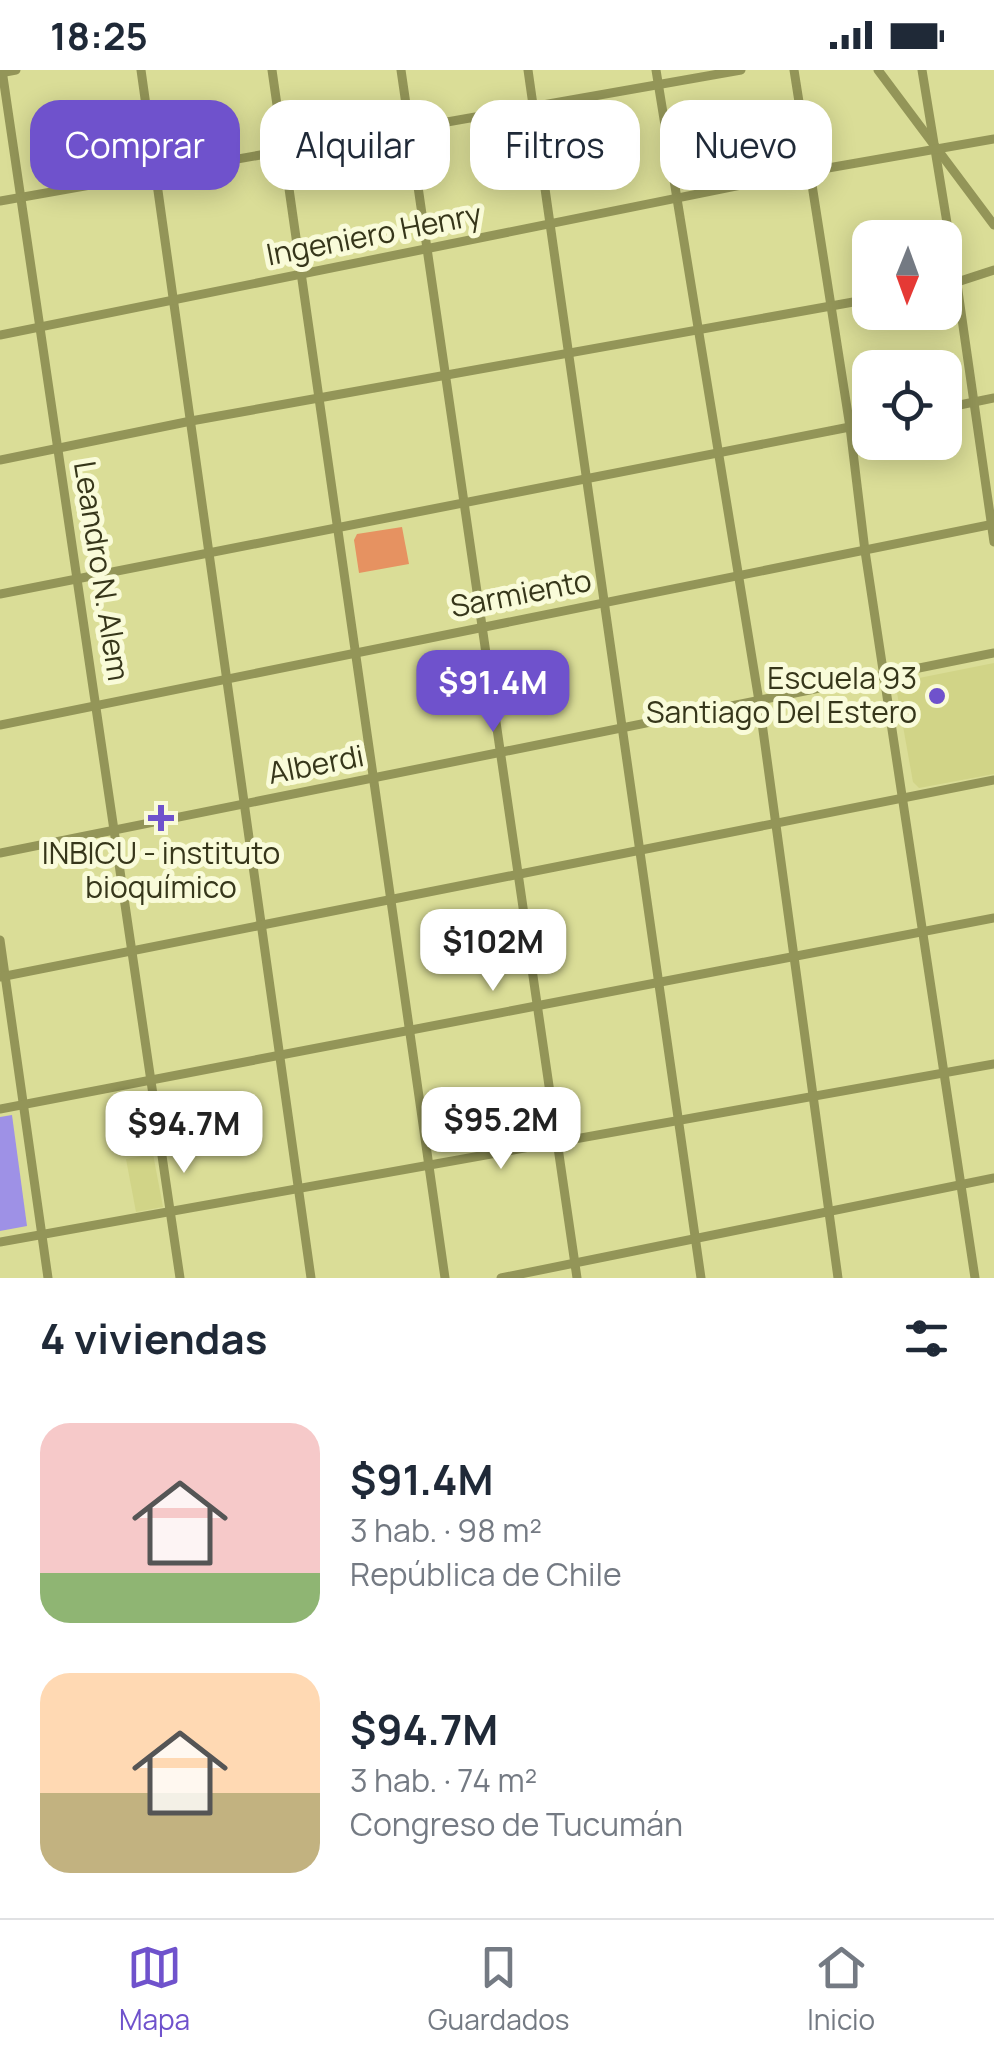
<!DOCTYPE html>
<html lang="es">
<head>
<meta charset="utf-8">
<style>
	body { margin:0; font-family:Manrope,sans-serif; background:#f6f6f7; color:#1f2937; height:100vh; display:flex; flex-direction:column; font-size:38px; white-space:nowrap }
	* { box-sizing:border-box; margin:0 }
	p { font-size:32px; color:#747a83 }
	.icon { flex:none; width:55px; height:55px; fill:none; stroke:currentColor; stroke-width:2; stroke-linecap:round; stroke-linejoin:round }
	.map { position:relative; height:1208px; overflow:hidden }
	.details { display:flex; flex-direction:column; background:#fff; flex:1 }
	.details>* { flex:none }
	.guide { position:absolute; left:30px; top:30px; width:935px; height:90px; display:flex; gap:20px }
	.needle { width:65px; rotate:181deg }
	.controls { position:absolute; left:852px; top:150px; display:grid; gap:20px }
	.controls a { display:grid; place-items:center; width:110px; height:110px; border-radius:20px; background:#fff; box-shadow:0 5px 25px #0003; font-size:50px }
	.price { position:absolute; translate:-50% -85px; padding:0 22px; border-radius:20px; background:#fff; color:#222; font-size:32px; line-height:65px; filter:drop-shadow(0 2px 5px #0008) }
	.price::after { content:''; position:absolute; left:50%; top:60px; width:30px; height:22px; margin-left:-15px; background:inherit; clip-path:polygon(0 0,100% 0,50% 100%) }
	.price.on { background:#6f52cc; color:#fff }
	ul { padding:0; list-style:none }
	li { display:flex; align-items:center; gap:30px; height:250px; padding:0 40px }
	li span { display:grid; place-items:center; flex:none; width:280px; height:200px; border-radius:30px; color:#555 }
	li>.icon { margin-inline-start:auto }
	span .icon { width:120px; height:120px; fill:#fffc; stroke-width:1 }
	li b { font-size:42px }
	h2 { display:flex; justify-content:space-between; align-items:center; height:120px; padding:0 40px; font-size:42px }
	.tag { padding:0 35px; border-radius:30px; background:#fff; box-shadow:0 5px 25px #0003; font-size:35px; line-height:90px }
	.tag.on { background:#6f52cc; color:#fff }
	.status { display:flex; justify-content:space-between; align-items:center; height:70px; padding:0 50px; background:#fff; direction:ltr }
	.status svg { height:28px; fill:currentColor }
	.tabs { display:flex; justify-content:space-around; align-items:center; height:140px; border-top:2px solid #e0e1e3; background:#fff; font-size:28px; color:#747a83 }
	.tabs a { display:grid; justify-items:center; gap:5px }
	.tabs .on { color:#6f52cc }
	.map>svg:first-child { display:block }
	.built { fill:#d1d487 }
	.green { fill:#e69261 }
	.building { fill:#9e91e6 }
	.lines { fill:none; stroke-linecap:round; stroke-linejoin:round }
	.street { stroke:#939558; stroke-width:9 }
	.poi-dot { fill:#6f52cc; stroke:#f9fbd9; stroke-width:4 }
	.labels { text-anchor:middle; stroke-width:10; stroke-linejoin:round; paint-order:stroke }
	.street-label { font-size:30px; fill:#36361a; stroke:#f9fbd9 }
	.poi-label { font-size:30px; fill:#36361a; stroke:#f9fbd9; text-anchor:end }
</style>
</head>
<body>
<div class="status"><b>18:25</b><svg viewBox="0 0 49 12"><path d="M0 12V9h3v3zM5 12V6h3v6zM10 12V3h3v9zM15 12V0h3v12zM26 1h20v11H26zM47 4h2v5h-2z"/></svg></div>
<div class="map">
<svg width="994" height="1208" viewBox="0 0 994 1208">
	<rect width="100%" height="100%" fill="#dadd97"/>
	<g class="built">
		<path d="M994,593V704L919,718L913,712L896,617L904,611Z"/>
		<path d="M153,1084L163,1137L136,1142L126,1089Z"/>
	</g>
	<path class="green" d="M402,457L409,494L359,503L354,470L357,464Z"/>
	<path class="building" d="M12,1045L27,1156L0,1161V1047Z"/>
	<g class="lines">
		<g class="street">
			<path d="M2,0L180,1208"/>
			<path d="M141,0L311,1208"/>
			<path d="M272,0L445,1208"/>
			<path d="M401,0L577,1208"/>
			<path d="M528,0L701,1208"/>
			<path d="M656,0L759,631L838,1208"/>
			<path d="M794,0L850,357L865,481L975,1208"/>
			<path d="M878,0L994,155"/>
			<path d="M922,0L957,214L994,472"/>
			<path d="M0,3L16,0"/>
			<path d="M0,131L741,0"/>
			<path d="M945,216L994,200"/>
			<path d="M0,265L811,101L994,69"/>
			<path d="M945,338L994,328"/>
			<path d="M0,390L191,351L870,229"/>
			<path d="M0,524L870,353"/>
			<path d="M0,655L994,454"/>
			<path d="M0,783L994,583"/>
			<path d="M0,870L48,1208"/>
			<path d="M0,907L994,710"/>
			<path d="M0,1039L994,848"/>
			<path d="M0,1172L994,994"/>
			<path d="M501,1208L994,1108"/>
		</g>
	</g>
	<g class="poi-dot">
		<circle cx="937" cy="626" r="10"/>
		<path d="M156 733h10v10h10v10h-10v10h-10v-10h-10v-10h10z"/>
	</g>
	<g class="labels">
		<g class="street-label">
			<text transform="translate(374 165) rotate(-11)" y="10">Ingeniero Henry</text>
			<text transform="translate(101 501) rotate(81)" y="10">Leandro N. Alem</text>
			<text transform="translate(521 524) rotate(-11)" y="10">Sarmiento</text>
			<text transform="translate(316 695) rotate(-11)" y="10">Alberdi</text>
		</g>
		<g class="poi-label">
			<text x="917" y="619">Escuela 93<tspan x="917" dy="34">Santiago Del Estero</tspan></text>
			<text x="161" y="794" text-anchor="middle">INBICU - instituto<tspan x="161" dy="34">bioquímico</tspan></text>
		</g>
	</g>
</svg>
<div class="controls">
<a><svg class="needle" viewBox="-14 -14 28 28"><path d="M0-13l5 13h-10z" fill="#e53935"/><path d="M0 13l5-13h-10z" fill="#747a83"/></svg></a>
<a><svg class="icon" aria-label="locate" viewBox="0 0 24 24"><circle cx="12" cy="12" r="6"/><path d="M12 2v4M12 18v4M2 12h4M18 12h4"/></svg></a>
</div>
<b class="price on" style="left:493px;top:665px">$91.4M</b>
<b class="price" style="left:493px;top:924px">$102M</b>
<b class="price" style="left:501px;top:1102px">$95.2M</b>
<b class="price" style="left:184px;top:1106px">$94.7M</b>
<div class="guide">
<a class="tag on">Comprar</a>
<a class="tag">Alquilar</a>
<a class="tag">Filtros</a>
<a class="tag">Nuevo</a>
</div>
</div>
<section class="details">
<h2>4 viviendas<svg class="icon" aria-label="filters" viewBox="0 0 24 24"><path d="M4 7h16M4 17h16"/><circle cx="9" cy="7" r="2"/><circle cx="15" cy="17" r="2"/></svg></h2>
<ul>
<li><span style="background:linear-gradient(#f6c9c9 75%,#8fb573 0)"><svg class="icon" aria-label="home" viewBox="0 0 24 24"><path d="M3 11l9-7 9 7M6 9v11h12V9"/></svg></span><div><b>$91.4M</b><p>3 hab. · 98 m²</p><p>República de Chile</p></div></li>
<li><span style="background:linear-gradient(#ffd9b3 60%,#c2b280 0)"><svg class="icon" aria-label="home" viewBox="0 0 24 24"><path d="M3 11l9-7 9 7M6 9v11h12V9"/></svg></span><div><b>$94.7M</b><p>3 hab. · 74 m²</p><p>Congreso de Tucumán</p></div></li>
</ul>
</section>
<nav class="tabs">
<a class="on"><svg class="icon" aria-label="map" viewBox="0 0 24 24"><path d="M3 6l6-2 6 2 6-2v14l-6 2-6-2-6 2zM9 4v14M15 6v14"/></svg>Mapa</a>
<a><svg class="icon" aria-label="saved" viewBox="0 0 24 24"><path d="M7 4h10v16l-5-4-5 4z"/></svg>Guardados</a>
<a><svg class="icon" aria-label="home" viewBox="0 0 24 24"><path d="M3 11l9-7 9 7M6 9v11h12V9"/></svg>Inicio</a>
</nav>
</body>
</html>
